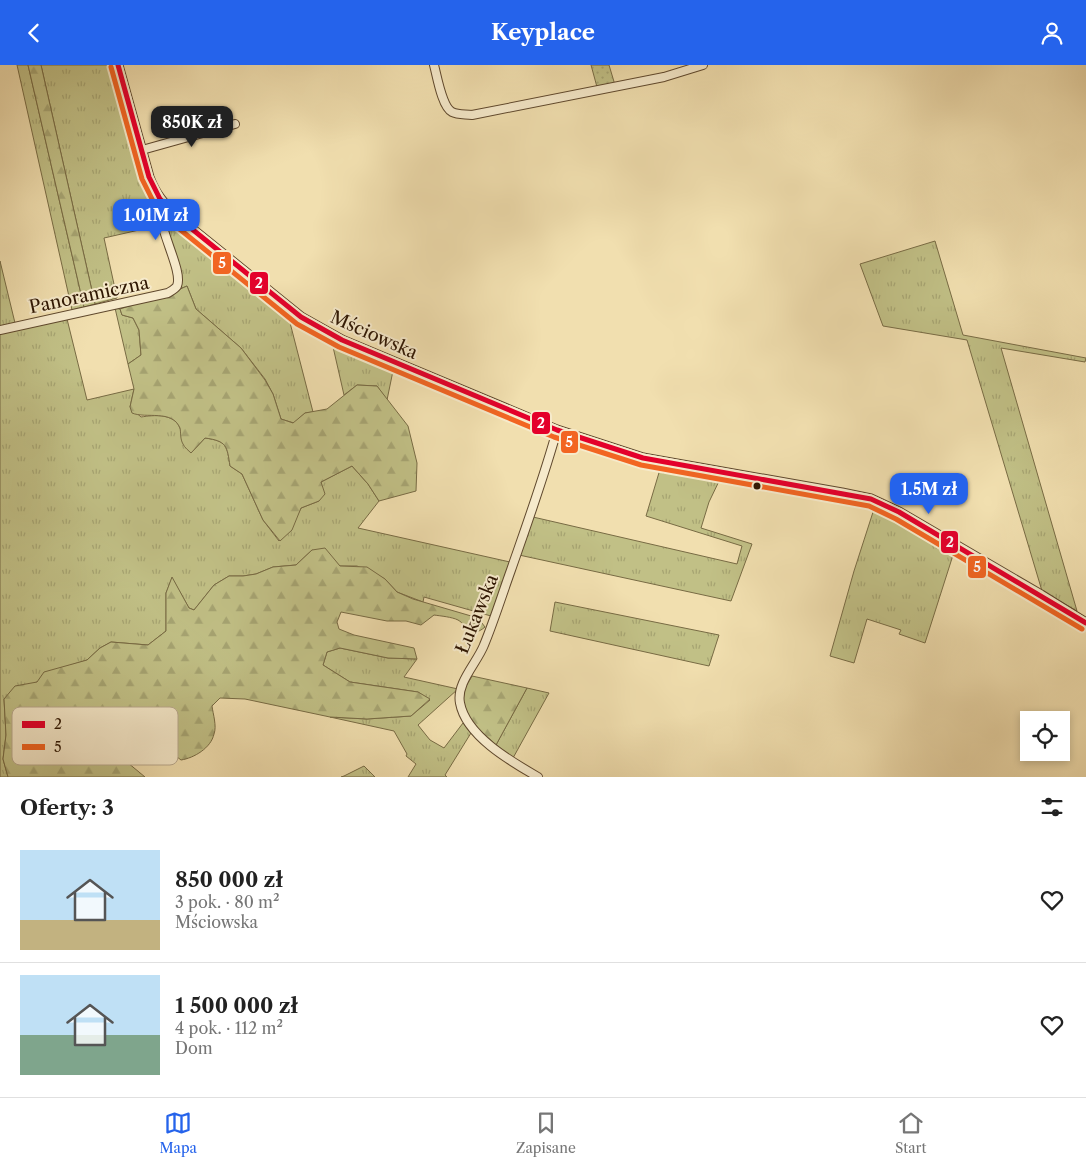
<!DOCTYPE html>
<html lang="pl">
<head>
<meta charset="utf-8">
<style>
	body { margin:0; font-family:"Libre Caslon Text",serif; background:#f2f2f2; color:#222; height:100vh; display:flex; flex-direction:column; font-size:19px; white-space:nowrap }
	* { box-sizing:border-box; margin:0 }
	p { font-size:16px; color:#767676 }
	.icon { flex:none; width:28px; height:28px; fill:none; stroke:currentColor; stroke-width:2; stroke-linecap:round; stroke-linejoin:round }
	.map { position:relative; height:712px; overflow:hidden }
	.sheet { display:flex; flex-direction:column; background:#fff; flex:1 }
	.sheet>* { flex:none }
	.buttons { position:absolute; left:1020px; top:646px; display:grid; gap:10px }
	.buttons a { display:grid; place-items:center; width:50px; height:50px; border-radius:0px; background:#fff; box-shadow:0 2px 8px #0003; font-size:25px }
	.price { position:absolute; translate:-50% -42px; padding:0 11px; border-radius:10px; background:#2563eb; color:#fff; font-size:16px; line-height:32px; filter:drop-shadow(0 1px 2px #0008) }
	.price::after { content:''; position:absolute; left:50%; top:30px; width:15px; height:11px; margin-left:-8px; background:inherit; clip-path:polygon(0 0,100% 0,50% 100%) }
	.price.active { background:#222; color:#fff }
	ul { padding:0; list-style:none }
	li { display:flex; align-items:center; gap:15px; height:125px; padding:0 20px }
	li+li { border-top:1px solid #e0e0e0 }
	li span { display:grid; place-items:center; flex:none; width:140px; height:100px; border-radius:0px; color:#555 }
	li>.icon { margin-inline-start:auto }
	span .icon { width:60px; height:60px; fill:#fffc; stroke-width:1 }
	li b { font-size:21px }
	h2 { display:flex; justify-content:space-between; align-items:center; height:60px; padding:0 20px; font-size:21px }
	header { display:flex; justify-content:space-between; align-items:center; height:65px; padding:0 20px; background:#2563eb; color:#fff; font-size:22px; font-weight:700 }
	.tabs { display:flex; justify-content:space-around; align-items:center; height:70px; border-top:1px solid #e0e0e0; background:#fff; font-size:14px; color:#767676 }
	.tabs a { display:grid; justify-items:center; gap:2px }
	.tabs .active { color:#2563eb }
	.map>svg:first-child { display:block }
	.grass { fill:url(#grass-tufts); stroke:#786b44 }
	.forest { fill:url(#forest-firs); stroke:#786b44 }
	.park { fill:url(#park-dots); stroke:#786b44 }
	.lines { fill:none; stroke-linecap:round; stroke-linejoin:round }
	.minor-casing { stroke:#5f482d; stroke-width:10 }
	.tertiary-casing { stroke:#5f482d; stroke-width:11 }
	.minor { stroke:#f6eacb; stroke-width:8 }
	.tertiary { stroke:#f6eacb; stroke-width:9 }
	.bus-1-casing { stroke:#f6eacb; stroke-width:9 }
	.bus-2-casing { stroke:#f6eacb; stroke-width:9 }
	.bus-1 { stroke:#e4002b; stroke-width:5 }
	.bus-2 { stroke:#f26522; stroke-width:5 }
	.bus-dot { fill:#2e1602; stroke:#f6eacb; stroke-width:2 }
	.labels { text-anchor:middle; stroke-width:4; stroke-linejoin:round; paint-order:stroke }
	.street-label { font-size:18px; fill:#2e1602; stroke:#f6eacb }
	.key { fill:#f6eacb; stroke:#baaa8f; stroke-width:1 }
	.key-label { font-size:14px; fill:#2e1602 }
	.line-badge { stroke:#f6eacb; stroke-width:2 }
	.badge-label { font-size:14px; text-anchor:middle; font-weight:bold; fill:#fff }
</style>
</head>
<body>
<header><svg class="icon" aria-label="back" viewBox="0 0 24 24"><path d="M15 5l-7 7 7 7"/></svg>Keyplace<svg class="icon" aria-label="person" viewBox="0 0 24 24"><circle cx="12" cy="8" r="4"/><path d="M4 21q1-7 8-7t8 7"/></svg></header>
<div class="map">
<svg width="1086" height="712" viewBox="0 0 1086 712">
	<defs>
		<pattern id="grass-tufts" width="24" height="20" patternUnits="userSpaceOnUse" patternTransform="scale(1.25)"><rect width="24" height="20" fill="#c1c086"/><path d="M3 7l-1-3M5 7V3M7 7l1-3M15 17l-1-3M17 17v-4M19 17l1-3" fill="none" stroke="#a6a472"/></pattern>
		<pattern id="forest-firs" width="22" height="20" patternUnits="userSpaceOnUse" patternTransform="scale(1.25)"><rect width="22" height="20" fill="#c1c086"/><path d="M5 1l3.5 6h-7zM16 11l3.5 6h-7z" fill="#a6a472"/></pattern>
		<pattern id="park-dots" width="8" height="8" patternUnits="userSpaceOnUse" patternTransform="scale(1.25)"><rect width="8" height="8" fill="#c1c086"/><path d="M2 2h.1M6 6h.1" fill="none" stroke="#a6a472" stroke-width="1.8" stroke-linecap="round"/></pattern>
	</defs>
	<rect width="100%" height="100%" fill="#f1dfaf"/>
	<filter id="stains"><feTurbulence type="fractalNoise" baseFrequency=".004" numOctaves="4"/><feColorMatrix values="0 0 0 0 .2 0 0 0 0 .09 0 0 0 0 .02 0 0 0 .5 -.17"/></filter>
	<radialGradient id="worn" r=".72"><stop offset=".6" stop-color="#630" stop-opacity="0"/><stop offset="1" stop-color="#630" stop-opacity=".3"/></radialGradient>
	<g class="grass">
		<path d="M17,0H28L84,242L72,245Z"/>
		<path d="M41,0H115L161,160L104,173L117,233L95,239Z"/>
		<path d="M165,147L287,246L313,347L305,348L294,358L281,354L273,329L265,314L241,283L196,244L187,221L182,223L164,156L163,151Z"/>
		<path d="M935,176L963,270L1086,293L1085,297L1001,283L1077,546L1042,526L967,275L883,261L860,199Z"/>
		<path d="M0,196L15,258L0,261Z"/>
		<path d="M115,243L120,244L122,250L133,253L139,265L141,290L128,299Z"/>
		<path d="M67,254L87,335L134,324L130,342L141,352C154,350 174,348 180,363C185,377 179,375 191,388L205,373C227,376 227,381 230,401L242,409L263,455L279,476L296,453L301,443L319,436L321,417L352,401L368,419L379,436L358,463L510,497L491,551L424,532L423,537L397,527L385,514L357,501H340L331,492L312,485L296,500L273,502L256,509L243,511H229L214,520L194,545L189,543L172,513L166,528V566L148,580L111,577L100,583L87,595L68,601L4,634L6,670L3,694L8,712H0V268Z"/>
		<path d="M331,273L394,301L387,335L377,321L357,320L344,330Z"/>
		<path d="M661,401L721,412L709,437L701,463L752,479L731,536L519,490L533,452L737,499L742,481L646,451Z"/>
		<path d="M874,444L896,452L954,487L925,578L899,569L901,565L867,554L854,598L830,591L854,506Z"/>
		<path d="M555,537L719,570L709,601L550,566Z"/>
		<path d="M340,583L388,593L417,594L404,612L458,624L418,660L430,675L444,683L463,658L471,668L445,710L447,712H408L416,699L406,691L407,689L394,666L330,652L367,654L411,651L430,635L418,627L350,617L323,600L327,587Z"/>
		<path d="M527,623L549,628L513,693L496,680Z"/>
		<path d="M364,701L375,712H341L344,711Z"/>
	</g>
	<g class="forest">
		<path d="M28,0H41L95,239L84,242Z"/>
		<path d="M187,221L196,244L241,283L265,315L273,329L281,354L293,358L305,348L327,344L357,320L377,321L408,361L417,398L416,426L379,436L368,419L352,401L321,417L325,429L319,436L301,443L292,465L280,476L263,455L242,409L230,401C227,381 227,376 205,373L191,388C189,386 184,382 183,379C180,374 181,368 180,363C172,344 146,354 132,348L130,342L134,324L128,299L141,290L139,265L133,253L122,250L120,244L176,226Z"/>
		<path d="M325,483L340,501L367,502L385,514L397,527L413,534L478,553L485,562C471,574 468,561 458,555C452,552 441,551 434,550L421,560L406,556H387L341,547L337,557L339,564L354,570L414,583L417,594L388,593L340,583L327,587L323,600L350,617L418,627L430,634L411,651L367,654L330,652L245,634L220,633L212,641C213,649 217,661 214,669C211,683 194,693 181,695L167,684L154,669L140,656L120,654L109,667L110,683L145,712H8L3,694L6,670L4,634L15,621L37,617L44,607L87,595L100,583L111,577L148,580L166,566V528L172,512L189,543L194,545L214,520L229,511H243L256,509L273,502L296,500L312,485Z"/>
		<path d="M472,611L527,623L496,680C483,668 459,650 463,629C464,623 469,617 472,611Z"/>
	</g>
	<path class="park" d="M591,0H609L615,20L597,22Z"/>
	<g class="lines">
		<defs>
			<g id="minor">
				<path d="M434,0C437,11 442,42 452,47C458,50 465,49 472,50L664,12L703,0"/>
				<path d="M142,85L235,59"/>
				<path d="M0,265L168,228C171,226 175,224 177,221C184,205 154,158 161,137"/>
				<path d="M538,712C512,697 466,671 460,638C456,618 477,598 484,580C494,556 502,530 511,505C527,459 544,412 557,365"/>
			</g>
			<path id="tertiary" d="M118,0L149,112C155,129 164,139 177,152L301,252L342,275L557,365L643,393L842,428L871,434L899,447L1041,530L1086,558"/>
		</defs>
		<use href="#minor" class="minor-casing"/>
		<use href="#tertiary" class="tertiary-casing"/>
		<use href="#minor" class="minor"/>
		<use href="#tertiary" class="tertiary"/>
		<defs>
			<path id="bus-1" d="M118,0L149,112L160,134L177,152L301,252L342,275L557,365L643,393L871,434L899,447L1086,558"/>
			<path id="bus-2" d="M111,2L142,114L154,138L172,158L297,259L339,282L554,372L641,400L869,441L896,454L1082,564"/>
		</defs>
		<use href="#bus-1" class="bus-1-casing"/>
		<use href="#bus-2" class="bus-2-casing"/>
		<use href="#bus-1" class="bus-1"/>
		<use href="#bus-2" class="bus-2"/>
	</g>
	<circle class="bus-dot" cx="757" cy="421" r="4.5"/>
	<g class="labels">
		<g class="street-label">
			<text transform="translate(89 230) rotate(-12)" y="6">Panoramiczna</text>
			<text transform="translate(374 270) rotate(24)" y="6">Mściowska</text>
			<text transform="translate(477 549) rotate(-68)" y="6">Łukawska</text>
		</g>
	</g>
	<rect x="12" y="642" width="166" height="58" rx="8" class="key"/>
	<rect x="22" y="656" width="23" height="7" fill="#e4002b"/>
	<rect x="22" y="679" width="23" height="6" fill="#f26522"/>
	<g class="key-label">
		<text x="54" y="664">2</text>
		<text x="54" y="687">5</text>
	</g>
	<g class="line-badge">
		<rect x="212" y="186" width="20" height="24" rx="5" fill="#f26522"/>
		<rect x="249" y="206" width="20" height="24" rx="5" fill="#e4002b"/>
		<rect x="531" y="346" width="20" height="24" rx="5" fill="#e4002b"/>
		<rect x="560" y="365" width="19" height="24" rx="5" fill="#f26522"/>
		<rect x="940" y="465" width="19" height="24" rx="5" fill="#e4002b"/>
		<rect x="967" y="490" width="20" height="24" rx="5" fill="#f26522"/>
	</g>
	<g class="badge-label">
		<text x="222" y="203">5</text>
		<text x="259" y="223">2</text>
		<text x="541" y="363">2</text>
		<text x="569" y="382">5</text>
		<text x="950" y="482">2</text>
		<text x="977" y="507">5</text>
	</g>
	<rect width="100%" height="100%" filter="url(#stains)"/>
	<rect width="100%" height="100%" fill="url(#worn)"/>
</svg>
<div class="buttons">
<a><svg class="icon" aria-label="locate" viewBox="0 0 24 24"><circle cx="12" cy="12" r="6"/><path d="M12 2v4M12 18v4M2 12h4M18 12h4"/></svg></a>
</div>
<b class="price active" style="left:192px;top:83px">850K zł</b>
<b class="price" style="left:156px;top:176px">1.01M zł</b>
<b class="price" style="left:929px;top:450px">1.5M zł</b>
</div>
<section class="sheet">
<h2>Oferty: 3<svg class="icon" aria-label="filters" viewBox="0 0 24 24"><path d="M4 7h16M4 17h16"/><circle cx="9" cy="7" r="2"/><circle cx="15" cy="17" r="2"/></svg></h2>
<ul>
<li><span style="background:linear-gradient(#bfe0f5 70%,#c2b280 0)"><svg class="icon" aria-label="home" viewBox="0 0 24 24"><path d="M3 11l9-7 9 7M6 9v11h12V9"/></svg></span><div><b>850 000 zł</b><p>3 pok. · 80 m²</p><p>Mściowska</p></div><svg class="icon" aria-label="heart" viewBox="0 0 24 24"><path d="M12 20l-8-8c-3-5 5-10 8-4 3-6 11-1 8 4z"/></svg></li>
<li><span style="background:linear-gradient(#bfe0f5 60%,#7fa58c 0)"><svg class="icon" aria-label="home" viewBox="0 0 24 24"><path d="M3 11l9-7 9 7M6 9v11h12V9"/></svg></span><div><b>1 500 000 zł</b><p>4 pok. · 112 m²</p><p>Dom</p></div><svg class="icon" aria-label="heart" viewBox="0 0 24 24"><path d="M12 20l-8-8c-3-5 5-10 8-4 3-6 11-1 8 4z"/></svg></li>
</ul>
</section>
<nav class="tabs">
<a class="active"><svg class="icon" aria-label="map" viewBox="0 0 24 24"><path d="M3 6l6-2 6 2 6-2v14l-6 2-6-2-6 2zM9 4v14M15 6v14"/></svg>Mapa</a>
<a><svg class="icon" aria-label="saved" viewBox="0 0 24 24"><path d="M7 4h10v16l-5-4-5 4z"/></svg>Zapisane</a>
<a><svg class="icon" aria-label="home" viewBox="0 0 24 24"><path d="M3 11l9-7 9 7M6 9v11h12V9"/></svg>Start</a>
</nav>
</body>
</html>
